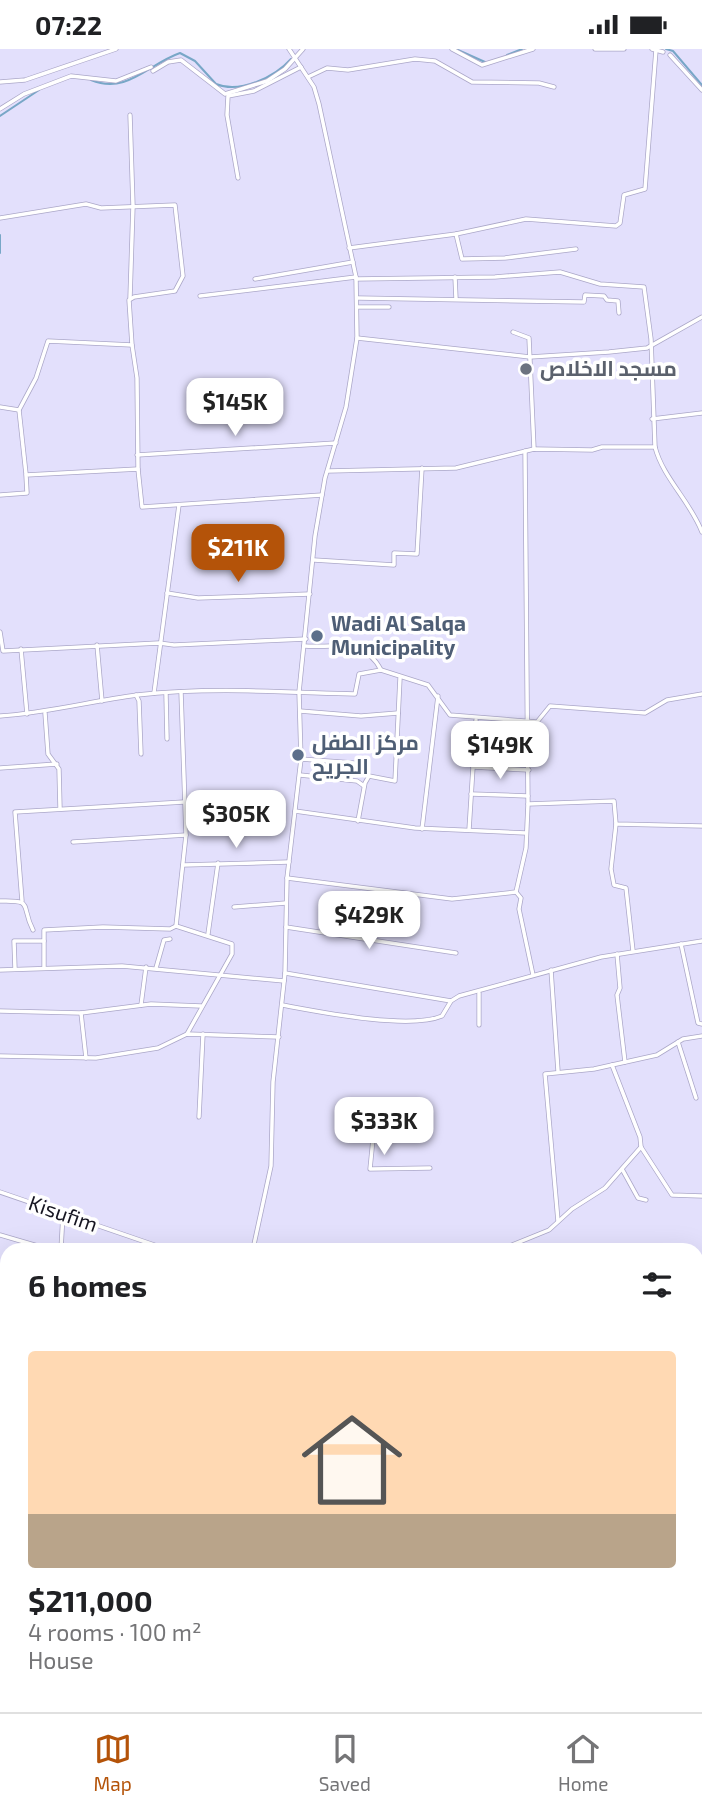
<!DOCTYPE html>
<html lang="en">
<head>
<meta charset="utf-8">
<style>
	body { margin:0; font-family:"Exo 2",Cairo,sans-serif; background:#f2f2f2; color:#202124; height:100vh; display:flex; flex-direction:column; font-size:26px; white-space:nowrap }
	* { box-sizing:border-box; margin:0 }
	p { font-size:23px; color:#757577 }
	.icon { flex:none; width:38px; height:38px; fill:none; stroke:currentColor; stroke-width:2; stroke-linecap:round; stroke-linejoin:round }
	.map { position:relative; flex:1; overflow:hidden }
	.details { position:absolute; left:0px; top:1194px; width:704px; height:471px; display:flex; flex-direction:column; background:#fff; border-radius:21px 21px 0 0; box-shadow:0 7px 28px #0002 }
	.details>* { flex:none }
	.price { position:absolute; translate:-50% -60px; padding:0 16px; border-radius:14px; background:#fff; color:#222; font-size:23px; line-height:46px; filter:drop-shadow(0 2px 4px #0008) }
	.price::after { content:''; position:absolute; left:50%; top:42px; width:21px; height:16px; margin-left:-10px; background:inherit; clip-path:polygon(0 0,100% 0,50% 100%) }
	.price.on { background:#b45309; color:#fff }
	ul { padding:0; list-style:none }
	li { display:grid; align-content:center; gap:14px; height:371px; padding:0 28px }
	li span { display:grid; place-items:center; height:217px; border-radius:7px; color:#555 }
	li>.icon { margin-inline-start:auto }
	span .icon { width:126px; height:126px; fill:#fffc; stroke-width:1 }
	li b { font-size:30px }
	h2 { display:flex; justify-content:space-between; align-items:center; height:84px; padding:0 28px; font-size:30px }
	.status { display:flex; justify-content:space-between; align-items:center; height:49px; padding:0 35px; background:#fff; direction:ltr }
	.status svg { height:19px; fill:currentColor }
	.tab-bar { display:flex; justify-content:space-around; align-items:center; height:98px; border-top:2px solid #e0e0e0; background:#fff; font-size:19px; color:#757577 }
	.tab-bar a { display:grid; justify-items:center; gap:4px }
	.tab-bar .on { color:#b45309 }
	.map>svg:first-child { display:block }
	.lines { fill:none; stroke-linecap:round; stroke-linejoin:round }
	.stream { stroke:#78a7c7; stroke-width:2 }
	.minor-casing { stroke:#aba7c8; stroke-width:5 }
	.minor { stroke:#fff; stroke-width:3.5 }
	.worship-dot { fill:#6b7280; stroke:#fff; stroke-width:2.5 }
	.service-dot { fill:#5c6f8a; stroke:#fff; stroke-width:2.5 }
	.labels { text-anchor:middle; stroke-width:7; stroke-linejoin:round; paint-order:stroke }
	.worship-label { font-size:21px; font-weight:bold; fill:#5b616d; stroke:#fff; text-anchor:start }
	.service-label { font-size:21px; font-weight:bold; fill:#4e5e75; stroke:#fff; text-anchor:start }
	.street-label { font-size:21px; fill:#161521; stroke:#fff }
</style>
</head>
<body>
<div class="status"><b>07:22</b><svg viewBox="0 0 49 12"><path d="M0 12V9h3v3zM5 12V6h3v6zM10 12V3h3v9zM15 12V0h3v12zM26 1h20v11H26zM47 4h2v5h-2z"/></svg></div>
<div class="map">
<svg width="702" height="1663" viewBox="0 0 702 1663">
	<rect width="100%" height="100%" fill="#e3e0fc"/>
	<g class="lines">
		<g class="stream">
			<path d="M666,0L673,2L702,36"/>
			<path d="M458,1L485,13"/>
			<path d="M507,6L522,0"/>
			<path d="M91,31C127,46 148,15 180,4L195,12L216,35C240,45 275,28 291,10"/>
			<path d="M0,67L39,41"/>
			<path d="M0,186V204"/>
		</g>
		<defs>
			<g id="minor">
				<path d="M452,0L482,16L533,0"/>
				<path d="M595,0H624"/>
				<path d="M652,0L663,3"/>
				<path d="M670,6L702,41"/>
				<path d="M153,22L168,13L181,11L225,45L267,32L285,20L303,0"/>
				<path d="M308,28L327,19L348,21L415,10L435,12L472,33L539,34L554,38"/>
				<path d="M0,33L25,31L116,0"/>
				<path d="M0,60L24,45L71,27L116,32L151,18"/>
				<path d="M130,66L133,157L130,249"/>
				<path d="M238,129L227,66L228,47L254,42L301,18"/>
				<path d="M0,169L86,155L101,159L175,156L183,227L175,242L134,248L129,251L132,296L48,292L36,329L19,361L0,358"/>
				<path d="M456,185L462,210L505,209L576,200"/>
				<path d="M349,199L456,185L526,170L616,177L620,174L624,146L645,140L656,1"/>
				<path d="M455,228L456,250"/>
				<path d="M255,230L353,213"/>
				<path d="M356,230L495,228L560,223L600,235L644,238L651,290L655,398C663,429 690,452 702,483"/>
				<path d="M200,247L356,228"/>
				<path d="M358,249L584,253L585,246L604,247L607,251L618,252L619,264"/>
				<path d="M358,258H389"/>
				<path d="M513,283L529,289L534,400"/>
				<path d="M357,289L530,308L609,303L647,299L702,268"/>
				<path d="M132,296L137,329L138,420"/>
				<path d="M19,361L26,425"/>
				<path d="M652,370L702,364"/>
				<path d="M525,402L528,755"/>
				<path d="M137,406L336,394"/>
				<path d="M328,422L456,419L534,400L592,401L602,398H655"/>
				<path d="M0,446L27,444L26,426L138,420L142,458L322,446"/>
				<path d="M314,511L394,516V504L417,505L422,419"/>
				<path d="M167,544L198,549L310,545"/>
				<path d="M0,583L3,602L159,594L174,596L306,590"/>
				<path d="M97,596L102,652"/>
				<path d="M304,597C335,599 365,589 381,621"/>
				<path d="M21,600L27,665"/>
				<path d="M154,644L179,456"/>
				<path d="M166,645L167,690"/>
				<path d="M136,646L139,652L141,705"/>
				<path d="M300,662L361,667L398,664"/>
				<path d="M45,664L48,705L59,720L60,759"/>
				<path d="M0,667C47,664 91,652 137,646C210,638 282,643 355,645L359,625L381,621L428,636L450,666L537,673L550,657L645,664L667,651L702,645"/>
				<path d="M301,710L354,714"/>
				<path d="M473,718L529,721"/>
				<path d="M0,719L57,715"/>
				<path d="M300,726L357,732L364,737"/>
				<path d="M471,745L528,747"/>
				<path d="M295,762L415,779L526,784"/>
				<path d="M358,772L365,734L369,727L395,732L400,629"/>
				<path d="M616,775L611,820L614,836L626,839L633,902"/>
				<path d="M422,780L438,647"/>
				<path d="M469,781L476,671"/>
				<path d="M73,793L186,786"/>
				<path d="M183,816L289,813"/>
				<path d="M287,829L452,850L516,843"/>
				<path d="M0,852C35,851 20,856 33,881"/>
				<path d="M22,852L15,763L184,753"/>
				<path d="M234,858L286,854"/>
				<path d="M176,877L186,786L181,643"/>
				<path d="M286,878L456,904"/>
				<path d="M208,885L218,814"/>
				<path d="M681,895L698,974L702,975"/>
				<path d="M617,905L620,939L617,946L625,1013"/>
				<path d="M44,919V881L103,878L170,880L176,877L232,895V905L187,985"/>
				<path d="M156,919L164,891L170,890"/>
				<path d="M15,920L14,892H44"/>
				<path d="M0,921L122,917L284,932"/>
				<path d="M551,921L558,1022"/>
				<path d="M285,924L451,952"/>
				<path d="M533,926L519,860L521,849L516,843L526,799L528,755L614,752L616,775L702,777"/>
				<path d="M141,956L146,918"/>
				<path d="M282,956C320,963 409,981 442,967L451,952L459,947L601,908L702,892"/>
				<path d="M0,962L81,964L151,955L201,957"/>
				<path d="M81,964L86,1009"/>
				<path d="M479,976V944"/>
				<path d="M678,993L696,1049"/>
				<path d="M0,1007L96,1009L158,999L187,985L279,988"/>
				<path d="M199,1068L203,985"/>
				<path d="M423,1091L373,1090L370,1120L430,1119"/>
				<path d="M641,1098L672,1146L702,1147"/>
				<path d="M622,1120L638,1149L646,1151"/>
				<path d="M0,1143L166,1200"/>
				<path d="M558,1172L545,1025L594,1020L657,1006L683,990L702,987"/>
				<path d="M0,1186L48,1200"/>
				<path d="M61,1200L63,1165"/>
				<path d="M253,1200L271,1117L273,1033L285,924L287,829L301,710L299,643L315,487L325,429L346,358L357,289L356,228L319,55L314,38L289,0"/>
				<path d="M502,1200L549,1181L572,1160L605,1139L641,1098L640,1088L612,1016"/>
				<path d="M0,1315L7,1316"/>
				<path d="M696,1318L702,1317"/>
				<path d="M696,1404L702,1403"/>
				<path d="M0,1614L7,1615"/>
				<path d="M696,1616L702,1621"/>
				<path d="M696,1642L702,1637"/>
				<path d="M125,1657L145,1663"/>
				<path d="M16,1663L17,1657"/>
				<path d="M208,1663L209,1657"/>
				<path d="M565,1663L567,1657"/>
				<path d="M681,1663L685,1657"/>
			</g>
		</defs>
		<use href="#minor" class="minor-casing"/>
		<use href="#minor" class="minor"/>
	</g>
	<circle class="worship-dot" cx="526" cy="320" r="7"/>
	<g class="service-dot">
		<circle cx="317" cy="587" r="7"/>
		<circle cx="298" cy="706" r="7"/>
	</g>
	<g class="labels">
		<g class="worship-label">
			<text x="540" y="327">مسجد الاخلاص</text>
		</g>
		<g class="service-label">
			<text x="331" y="582">Wadi Al Salqa<tspan x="331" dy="24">Municipality</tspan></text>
			<text x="312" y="701">مركز الطفل<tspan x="312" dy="24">الجريح</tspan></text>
		</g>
		<g class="street-label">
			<text transform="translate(63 1165) rotate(19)" y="7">Kisufim</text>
		</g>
	</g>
</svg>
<b class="price" style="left:235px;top:389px">$145K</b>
<b class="price on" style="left:238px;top:535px">$211K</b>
<b class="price" style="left:500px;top:732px">$149K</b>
<b class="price" style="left:236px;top:801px">$305K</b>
<b class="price" style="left:369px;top:902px">$429K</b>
<b class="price" style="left:384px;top:1108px">$333K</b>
<section class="details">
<h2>6 homes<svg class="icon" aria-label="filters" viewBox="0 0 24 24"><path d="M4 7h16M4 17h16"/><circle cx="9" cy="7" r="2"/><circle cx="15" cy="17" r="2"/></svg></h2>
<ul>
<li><span style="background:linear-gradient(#ffd9b3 75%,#b9a48a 0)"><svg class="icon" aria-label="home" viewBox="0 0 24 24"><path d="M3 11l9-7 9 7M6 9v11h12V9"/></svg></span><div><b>$211,000</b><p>4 rooms · 100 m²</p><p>House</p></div></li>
</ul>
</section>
</div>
<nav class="tab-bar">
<a class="on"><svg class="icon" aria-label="map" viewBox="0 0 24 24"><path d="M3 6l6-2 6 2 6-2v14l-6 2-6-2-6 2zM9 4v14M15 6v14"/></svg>Map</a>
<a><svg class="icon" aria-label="saved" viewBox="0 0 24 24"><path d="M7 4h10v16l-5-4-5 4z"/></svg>Saved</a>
<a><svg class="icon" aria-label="home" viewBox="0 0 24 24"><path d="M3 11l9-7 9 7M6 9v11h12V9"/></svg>Home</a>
</nav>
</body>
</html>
